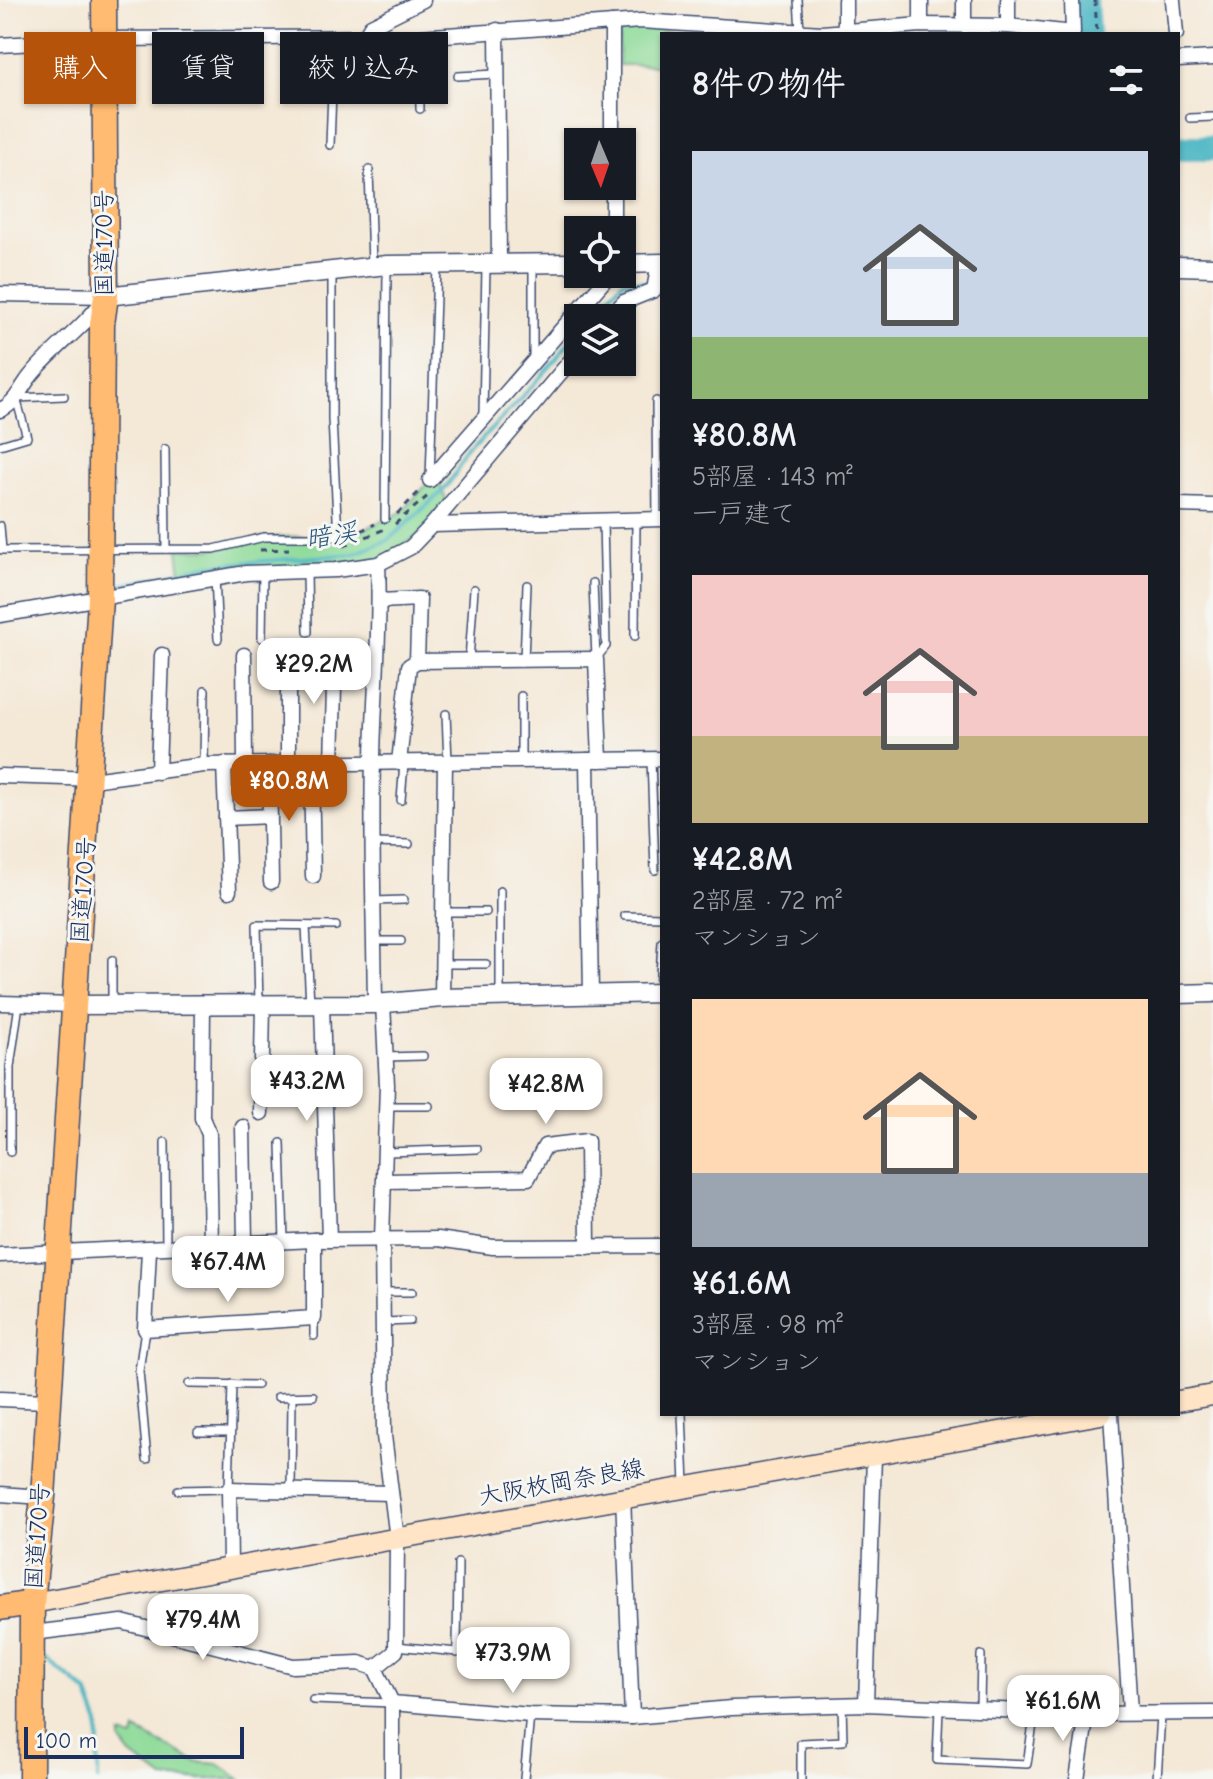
<!DOCTYPE html>
<html lang="ja">
<head>
<meta charset="utf-8">
<style>
	body { margin:0; font-family:"Comic Neue","Klee One",sans-serif; background:#242831; color:#f1f3f6; height:100vh; display:flex; flex-direction:column; font-size:30px; white-space:nowrap }
	* { box-sizing:border-box; margin:0 }
	p { font-size:26px; color:#9ea1a6 }
	.icon { flex:none; width:44px; height:44px; fill:none; stroke:currentColor; stroke-width:2; stroke-linecap:round; stroke-linejoin:round }
	.map { position:relative; flex:1; overflow:hidden }
	.drawer { position:absolute; left:660px; top:32px; width:520px; height:1384px; display:flex; flex-direction:column; background:#171b24; border-radius:0px; box-shadow:0 2px 6px #0004 }
	.drawer>* { flex:none }
	.hud { position:absolute; left:24px; top:32px; width:516px; height:72px; display:flex; gap:16px }
	.needle { width:52px; rotate:178deg }
	.buttons { position:absolute; left:564px; top:128px; display:grid; gap:16px }
	.buttons a { display:grid; place-items:center; width:72px; height:72px; border-radius:0px; background:#171b24; box-shadow:0 2px 6px #0004; font-size:40px }
	.scale { position:absolute; left:24px; bottom:20px; width:220px; box-sizing:border-box; padding-left:8px; border:4px solid #1b2f5e; border-top:0; font-size:22px; line-height:28px; white-space:nowrap; color:#1b2f5e; -webkit-text-stroke:6px #f6f6f2; paint-order:stroke }
	.price { position:absolute; translate:-50% -68px; padding:0 18px; border-radius:16px; background:#fff; color:#222; font-size:26px; line-height:52px; filter:drop-shadow(0 2px 4px #0008) }
	.price::after { content:''; position:absolute; left:50%; top:48px; width:24px; height:18px; margin-left:-12px; background:inherit; clip-path:polygon(0 0,100% 0,50% 100%) }
	.price.current { background:#b45309; color:#fff }
	ul { padding:0; list-style:none }
	li { display:grid; align-content:center; gap:16px; height:424px; padding:0 32px }
	li span { display:grid; place-items:center; height:248px; border-radius:0px; color:#555 }
	li>.icon { margin-inline-start:auto }
	span .icon { width:144px; height:144px; fill:#fffc; stroke-width:1 }
	li b { font-size:34px }
	h2 { display:flex; justify-content:space-between; align-items:center; height:96px; padding:0 32px; font-size:34px }
	.chip { padding:0 28px; border-radius:0px; background:#171b24; box-shadow:0 2px 6px #0004; font-size:28px; line-height:72px }
	.chip.current { background:#b45309; color:#fff }
	.map>svg:first-child { display:block }
	.green { fill:#8dda98; stroke:#54847b; stroke-width:2 }
	.lines { fill:none; stroke-linecap:round; stroke-linejoin:round }
	.stream { stroke:#48b5c3; stroke-width:4 }
	.river { stroke:#48b5c3; stroke-width:26 }
	.service-casing { stroke:#3c4b70; stroke-width:10 }
	.minor-casing { stroke:#3c4b70; stroke-width:17 }
	.tertiary-casing { stroke:#3c4b70; stroke-width:21 }
	.secondary-casing { stroke:#3c4b70; stroke-width:23 }
	.trunk-casing { stroke:#3c4b70; stroke-width:27 }
	.path { stroke:#3c4b70; stroke-width:3; stroke-dasharray:6 6; stroke-linecap:butt }
	.service { stroke:#fff; stroke-width:7 }
	.minor { stroke:#fff; stroke-width:14 }
	.tertiary { stroke:#fff; stroke-width:18 }
	.secondary { stroke:#ffe4c6; stroke-width:20 }
	.trunk { stroke:#ffbb71; stroke-width:24 }
	.labels { text-anchor:middle; stroke-width:6; stroke-linejoin:round; paint-order:stroke }
	.street-label { font-size:24px; fill:#1b2f5e; stroke:#f6f6f2 }
	.water-label { font-size:26px; font-style:italic; fill:#28577c; stroke:#f6f6f2 }
</style>
</head>
<body>
<div class="map">
<svg width="1213" height="1779" viewBox="0 0 1213 1779">
	<rect width="100%" height="100%" fill="#f6f6f2"/>
	<filter id="ink" filterUnits="userSpaceOnUse"><feTurbulence type="fractalNoise" baseFrequency=".0125" numOctaves="2"/><feDisplacementMap in="SourceGraphic" scale="16" xChannelSelector="R" yChannelSelector="G"/><feConvolveMatrix kernelMatrix="1 2 1 2 8 2 1 2 1" color-interpolation-filters="sRGB"/></filter>
	<filter id="wash" filterUnits="userSpaceOnUse"><feTurbulence type="fractalNoise" baseFrequency=".006" numOctaves="4" result="noise"/><feDisplacementMap in="SourceGraphic" scale="32" xChannelSelector="R" yChannelSelector="G"/><feGaussianBlur stdDeviation="1.8" result="paint"/><feColorMatrix in="noise" values="0 0 0 0 0 0 0 0 0 0 0 0 0 0 0 0 0 1.4 0 .05"/><feComposite in="paint" operator="in"/></filter>
	<g filter="url(#wash)">
		<rect width="100%" height="100%" fill="#f4e8d6"/>
		<g class="green">
			<path d="M624,26L705,34H662V65H619V32Z"/>
			<path d="M435,475L449,506L432,525L378,564L182,583L178,549H211L264,537L349,536L402,512Z"/>
			<path d="M136,1730L196,1762L218,1764L240,1779H164L131,1755L121,1742V1735L134,1738Z"/>
		</g>
		<g class="lines">
			<g class="stream">
				<path d="M588,318L623,281H644"/>
				<path d="M108,588L212,565L354,554L388,540L444,490L471,451L549,368L578,331"/>
				<path d="M42,1656L87,1692L99,1724L98,1779"/>
			</g>
			<g class="river">
				<path d="M1085,0L1087,34"/>
				<path d="M1178,148H1213"/>
			</g>
		</g>
	</g>
	<g filter="url(#ink)">
		<g class="lines">
			<defs>
				<g id="service">
					<path d="M798,0L800,31"/>
					<path d="M419,37L420,109"/>
					<path d="M458,76L496,74"/>
					<path d="M1190,118L1213,117"/>
					<path d="M330,145L334,39"/>
					<path d="M369,170L372,265"/>
					<path d="M533,264V359"/>
					<path d="M656,401L657,519"/>
					<path d="M483,414L486,267"/>
					<path d="M0,445L27,437L16,398L64,396"/>
					<path d="M165,449L166,549"/>
					<path d="M430,478L437,266"/>
					<path d="M385,519L387,267"/>
					<path d="M0,526L2,550L214,549L264,537H338L332,419V273"/>
					<path d="M307,571L308,632"/>
					<path d="M215,577L218,639"/>
					<path d="M593,583L596,659"/>
					<path d="M635,636L636,521"/>
					<path d="M262,638L263,572"/>
					<path d="M596,659L606,646L603,522"/>
					<path d="M469,660L474,589"/>
					<path d="M524,660L527,585"/>
					<path d="M446,714L448,762"/>
					<path d="M651,759L655,870"/>
					<path d="M521,761V696"/>
					<path d="M204,764L205,690"/>
					<path d="M401,800L404,763"/>
					<path d="M373,843L409,844"/>
					<path d="M500,891V996"/>
					<path d="M374,901L404,900"/>
					<path d="M443,912H486"/>
					<path d="M625,916L662,917"/>
					<path d="M306,926L310,1004"/>
					<path d="M374,941H401"/>
					<path d="M112,960V1002"/>
					<path d="M443,964H486"/>
					<path d="M659,991L662,942"/>
					<path d="M259,1004L257,925L336,926"/>
					<path d="M385,1057L423,1056"/>
					<path d="M387,1106H429"/>
					<path d="M165,1142L166,1247"/>
					<path d="M281,1143L284,1241"/>
					<path d="M10,1152V1067L19,1004"/>
					<path d="M387,1152L477,1149"/>
					<path d="M383,1292H412"/>
					<path d="M314,1319V1336"/>
					<path d="M384,1322L410,1321"/>
					<path d="M145,1329L139,1371L147,1459"/>
					<path d="M189,1384L257,1385"/>
					<path d="M278,1397L313,1396"/>
					<path d="M682,1414L685,1484"/>
					<path d="M198,1432H230"/>
					<path d="M178,1490L229,1489L232,1384"/>
					<path d="M291,1490L292,1397"/>
					<path d="M396,1646L498,1656"/>
					<path d="M457,1653L458,1563"/>
					<path d="M313,1700L391,1703"/>
					<path d="M980,1707L981,1655"/>
					<path d="M939,1708L937,1760L1027,1764L1035,1711"/>
					<path d="M524,1779L530,1715"/>
					<path d="M801,1779V1743L843,1741L842,1705"/>
					<path d="M1157,1779L1161,1715"/>
				</g>
				<g id="minor">
					<path d="M845,0V30"/>
					<path d="M921,0V25"/>
					<path d="M964,0V26"/>
					<path d="M1008,0V26"/>
					<path d="M1173,0L1176,34"/>
					<path d="M612,23V142"/>
					<path d="M497,30L499,263"/>
					<path d="M363,39L371,26L423,0"/>
					<path d="M0,45L105,39L419,37L641,21L822,33L921,25L1008,26L1073,33L1072,0"/>
					<path d="M1178,60L1213,58"/>
					<path d="M613,186V230"/>
					<path d="M0,294L106,296C85,328 52,348 29,378C20,390 14,405 0,410"/>
					<path d="M609,318L624,302L654,290L659,263"/>
					<path d="M430,480L610,274"/>
					<path d="M1178,505L1213,506"/>
					<path d="M432,525L662,519"/>
					<path d="M380,601L419,599L417,661"/>
					<path d="M0,615L246,573L336,570L378,564L411,547L432,525L578,352"/>
					<path d="M244,655L245,764"/>
					<path d="M587,760L591,994"/>
					<path d="M399,763L409,666L417,661L596,659L600,760"/>
					<path d="M224,764L229,891"/>
					<path d="M269,764L271,882"/>
					<path d="M288,764V655"/>
					<path d="M311,764L313,876"/>
					<path d="M332,764L335,649"/>
					<path d="M158,772L162,655"/>
					<path d="M0,776L99,779L204,765L662,759"/>
					<path d="M226,818L270,816"/>
					<path d="M442,998L445,762"/>
					<path d="M0,1003L75,1005"/>
					<path d="M203,1004L202,1118L209,1134L211,1246"/>
					<path d="M322,1004L329,1240"/>
					<path d="M375,1004C374,923 371,841 373,759C374,694 381,630 378,564"/>
					<path d="M261,1113L263,1005"/>
					<path d="M243,1127L245,1242"/>
					<path d="M387,1181L528,1178L545,1146L587,1141L588,1247"/>
					<path d="M149,1250L145,1329L314,1318V1240"/>
					<path d="M0,1255L314,1240L438,1239L493,1247L662,1246"/>
					<path d="M0,1399L47,1401"/>
					<path d="M1111,1414L1130,1712"/>
					<path d="M0,1494L43,1497"/>
					<path d="M623,1496L632,1717"/>
					<path d="M230,1566L229,1489L391,1493"/>
					<path d="M33,1633L122,1622L293,1666L359,1663L375,1668L392,1703V1779"/>
					<path d="M375,1668L396,1651L397,1539L384,1436L382,1239L387,1085L383,1003"/>
					<path d="M392,1703L530,1715L632,1717L731,1708L866,1704L1087,1714L1213,1713"/>
					<path d="M866,1704L874,1456"/>
					<path d="M1077,1779L1087,1714"/>
				</g>
				<g id="tertiary">
					<path d="M622,264L662,263"/>
					<path d="M1178,266L1213,267"/>
					<path d="M106,296L387,265L578,263"/>
					<path d="M1178,994L1213,993"/>
					<path d="M75,1005L375,1004L442,998L662,993"/>
				</g>
				<g id="secondary">
					<path d="M1178,1401L1213,1395"/>
					<path d="M32,1603L1101,1414"/>
				</g>
				<g id="trunk">
					<path d="M0,1608L32,1603"/>
					<path d="M31,1779L32,1603L43,1497L100,599L102,324L106,296L104,0"/>
				</g>
			</defs>
			<use href="#service" class="service-casing"/>
			<use href="#minor" class="minor-casing"/>
			<use href="#tertiary" class="tertiary-casing"/>
			<use href="#secondary" class="secondary-casing"/>
			<use href="#trunk" class="trunk-casing"/>
			<g class="path">
				<path d="M1095,0L1097,34"/>
				<path d="M397,514L422,489"/>
				<path d="M395,524L429,495"/>
				<path d="M350,536L375,524"/>
				<path d="M344,546L385,529"/>
				<path d="M260,550L289,549"/>
			</g>
			<use href="#service" class="service"/>
			<use href="#minor" class="minor"/>
			<use href="#tertiary" class="tertiary"/>
			<use href="#secondary" class="secondary"/>
			<use href="#trunk" class="trunk"/>
		</g>
	</g>
	<g class="labels">
		<g class="street-label">
			<text transform="translate(104 243) rotate(-90)" y="8">国道170号</text>
			<text transform="translate(83 890) rotate(-86)" y="8">国道170号</text>
			<text transform="translate(561 1482) rotate(-10)" y="8">大阪枚岡奈良線</text>
			<text transform="translate(37 1536) rotate(-86)" y="8">国道170号</text>
		</g>
		<g class="water-label">
			<text transform="translate(331 535) rotate(-9)" y="9">暗渓</text>
		</g>
	</g>
</svg>
<div class="buttons">
<a><svg class="needle" viewBox="-14 -14 28 28"><path d="M0-13l5 13h-10z" fill="#e53935"/><path d="M0 13l5-13h-10z" fill="#9ea1a6"/></svg></a>
<a><svg class="icon" aria-label="locate" viewBox="0 0 24 24"><circle cx="12" cy="12" r="6"/><path d="M12 2v4M12 18v4M2 12h4M18 12h4"/></svg></a>
<a><svg class="icon" aria-label="layers" viewBox="0 0 24 24"><path d="M12 4l9 5-9 5-9-5zM3 14l9 5 9-5"/></svg></a>
</div>
<div class="scale">100 m</div>
<b class="price" style="left:314px;top:706px">¥29.2M</b>
<b class="price current" style="left:289px;top:823px">¥80.8M</b>
<b class="price" style="left:307px;top:1123px">¥43.2M</b>
<b class="price" style="left:546px;top:1126px">¥42.8M</b>
<b class="price" style="left:228px;top:1304px">¥67.4M</b>
<b class="price" style="left:203px;top:1662px">¥79.4M</b>
<b class="price" style="left:513px;top:1695px">¥73.9M</b>
<b class="price" style="left:1063px;top:1743px">¥61.6M</b>
<div class="hud">
<a class="chip current">購入</a>
<a class="chip">賃貸</a>
<a class="chip">絞り込み</a>
</div>
<section class="drawer">
<h2>8件の物件<svg class="icon" aria-label="filters" viewBox="0 0 24 24"><path d="M4 7h16M4 17h16"/><circle cx="9" cy="7" r="2"/><circle cx="15" cy="17" r="2"/></svg></h2>
<ul>
<li><span style="background:linear-gradient(#c9d6e8 75%,#8fb573 0)"><svg class="icon" aria-label="home" viewBox="0 0 24 24"><path d="M3 11l9-7 9 7M6 9v11h12V9"/></svg></span><div><b>¥80.8M</b><p>5部屋 · 143 m²</p><p>一戸建て</p></div></li>
<li><span style="background:linear-gradient(#f6c9c9 65%,#c2b280 0)"><svg class="icon" aria-label="home" viewBox="0 0 24 24"><path d="M3 11l9-7 9 7M6 9v11h12V9"/></svg></span><div><b>¥42.8M</b><p>2部屋 · 72 m²</p><p>マンション</p></div></li>
<li><span style="background:linear-gradient(#ffd9b3 70%,#9aa5b1 0)"><svg class="icon" aria-label="home" viewBox="0 0 24 24"><path d="M3 11l9-7 9 7M6 9v11h12V9"/></svg></span><div><b>¥61.6M</b><p>3部屋 · 98 m²</p><p>マンション</p></div></li>
</ul>
</section>
</div>
</body>
</html>
